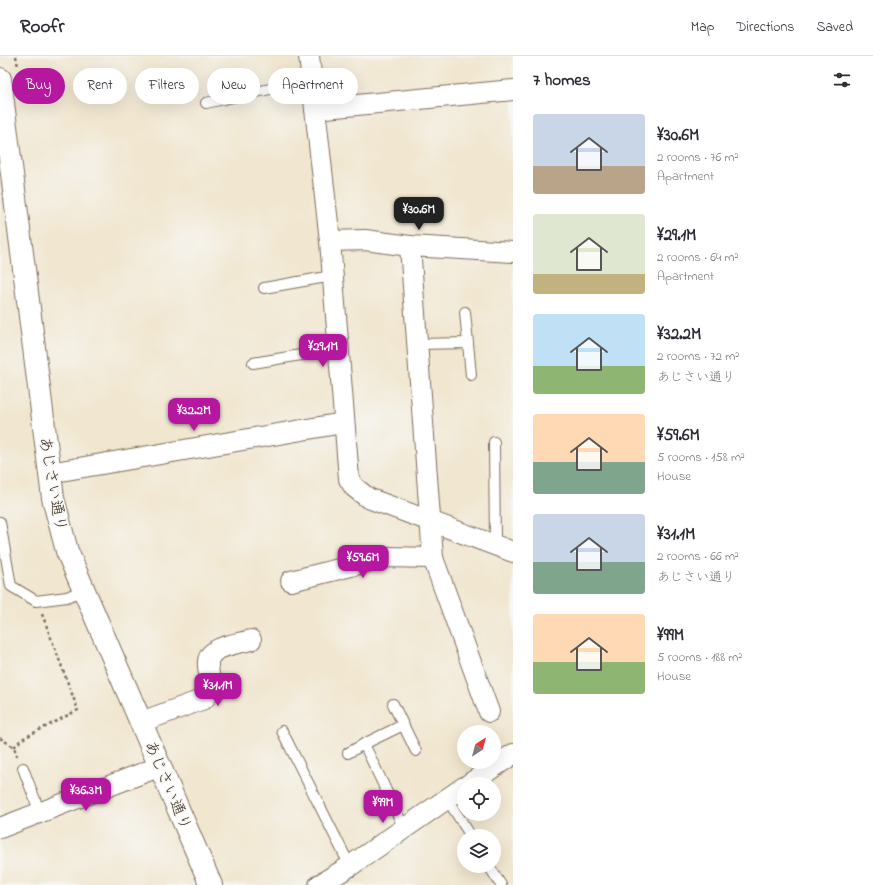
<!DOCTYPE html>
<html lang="en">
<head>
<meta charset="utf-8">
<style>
	body { margin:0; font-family:"Indie Flower","Klee One",sans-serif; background:#f7f7f7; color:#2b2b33; height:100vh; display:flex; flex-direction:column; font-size:15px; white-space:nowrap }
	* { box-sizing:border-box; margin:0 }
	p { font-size:13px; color:#7c7c81 }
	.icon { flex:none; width:22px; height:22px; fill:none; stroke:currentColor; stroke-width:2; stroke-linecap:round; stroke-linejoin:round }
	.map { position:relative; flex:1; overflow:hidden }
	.side { display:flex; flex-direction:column; background:#fff; width:360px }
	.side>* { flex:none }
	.hud { position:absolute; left:12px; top:12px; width:380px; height:36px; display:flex; gap:8px }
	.needle { width:26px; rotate:36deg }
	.fabs { position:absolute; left:457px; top:669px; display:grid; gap:8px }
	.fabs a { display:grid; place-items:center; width:44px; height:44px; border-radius:50%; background:#fff; box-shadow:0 4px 16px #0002; font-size:20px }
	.price { position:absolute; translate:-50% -34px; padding:0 9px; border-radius:8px; background:#b5179e; color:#fff; font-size:13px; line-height:26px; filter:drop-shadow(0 1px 2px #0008) }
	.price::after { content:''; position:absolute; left:50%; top:24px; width:12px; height:9px; margin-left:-6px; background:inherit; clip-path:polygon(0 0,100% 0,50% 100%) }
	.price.on { background:#222; color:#fff }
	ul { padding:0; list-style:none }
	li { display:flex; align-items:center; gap:12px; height:100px; padding:0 20px }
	li span { display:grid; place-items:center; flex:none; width:112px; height:80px; border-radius:4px; color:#555 }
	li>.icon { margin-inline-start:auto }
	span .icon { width:48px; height:48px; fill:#fffc; stroke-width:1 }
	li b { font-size:17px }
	h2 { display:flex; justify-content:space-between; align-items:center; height:48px; padding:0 20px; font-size:17px }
	.tag { padding:0 14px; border-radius:18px; background:#fff; box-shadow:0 4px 16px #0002; font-size:14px; line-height:36px }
	.tag.on { background:#b5179e; color:#fff }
	header { display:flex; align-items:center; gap:24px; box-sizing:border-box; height:56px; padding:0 20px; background:#fff; border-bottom:1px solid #e1e1e2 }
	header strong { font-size:19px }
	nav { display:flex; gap:22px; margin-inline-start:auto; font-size:14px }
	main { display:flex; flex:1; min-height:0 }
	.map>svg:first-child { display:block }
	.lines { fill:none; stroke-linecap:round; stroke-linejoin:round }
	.lane-casing { stroke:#7b6c5c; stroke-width:12 }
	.street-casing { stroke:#7b6c5c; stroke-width:22 }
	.secondary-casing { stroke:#7b6c5c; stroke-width:24 }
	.path { stroke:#7b6c5c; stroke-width:2.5; stroke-dasharray:3 3; stroke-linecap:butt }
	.lane { stroke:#fff; stroke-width:10 }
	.street { stroke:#fff; stroke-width:20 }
	.secondary { stroke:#fff; stroke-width:22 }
	.labels { text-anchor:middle; stroke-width:3; stroke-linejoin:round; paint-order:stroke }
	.street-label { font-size:16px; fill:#3b2a1e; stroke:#f6f6f2 }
</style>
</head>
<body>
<header>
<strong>Roofr</strong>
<nav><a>Map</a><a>Directions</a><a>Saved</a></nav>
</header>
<main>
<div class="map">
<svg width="513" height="829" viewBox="0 0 513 829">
	<rect width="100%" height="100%" fill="#f6f6f2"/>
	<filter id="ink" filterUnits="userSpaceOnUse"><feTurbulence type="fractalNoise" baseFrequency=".025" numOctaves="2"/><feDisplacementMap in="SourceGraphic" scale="8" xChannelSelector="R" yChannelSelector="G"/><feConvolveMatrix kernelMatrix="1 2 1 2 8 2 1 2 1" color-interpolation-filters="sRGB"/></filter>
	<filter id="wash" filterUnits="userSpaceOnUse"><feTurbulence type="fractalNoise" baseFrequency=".012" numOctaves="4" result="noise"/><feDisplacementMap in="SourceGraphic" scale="16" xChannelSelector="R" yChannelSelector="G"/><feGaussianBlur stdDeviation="0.9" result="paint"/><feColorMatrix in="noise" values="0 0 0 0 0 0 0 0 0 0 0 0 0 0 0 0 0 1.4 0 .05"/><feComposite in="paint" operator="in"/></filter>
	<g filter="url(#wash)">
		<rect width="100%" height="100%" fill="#f1e6cf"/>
	</g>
	<g filter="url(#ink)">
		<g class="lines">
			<defs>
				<g id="lane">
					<path d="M206,47L311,24"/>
					<path d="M264,232L332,220"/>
					<path d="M465,256L471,319"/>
					<path d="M417,288L468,287"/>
					<path d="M253,307L337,293"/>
					<path d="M494,386L495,489"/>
					<path d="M0,466L11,530L36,545L67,541L83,534"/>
					<path d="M393,648L416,695"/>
					<path d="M403,669L364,688L404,772"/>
					<path d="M282,675L350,810"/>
					<path d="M348,697L364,688"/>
					<path d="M23,712L40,757"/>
					<path d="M447,743L471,780"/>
					<path d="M489,810L501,829"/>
				</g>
				<g id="street">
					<path d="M309,0L330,185L349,423L354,431L368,442L513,496"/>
					<path d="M315,53L513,34"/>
					<path d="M330,185L365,184L410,190L513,196"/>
					<path d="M410,190L433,502L489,656"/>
					<path d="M49,417L343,367"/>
					<path d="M291,525L387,501L433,502"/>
					<path d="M141,666L204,643L210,635C212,626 208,618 208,609C206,590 237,588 251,584"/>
					<path d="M469,728L513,698"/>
					<path d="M0,772L161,710"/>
					<path d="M319,829L350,810L464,731"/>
				</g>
				<path id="secondary" d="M0,23L53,442L67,495L211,829"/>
			</defs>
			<use href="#lane" class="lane-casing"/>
			<use href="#street" class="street-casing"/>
			<use href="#secondary" class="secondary-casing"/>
			<g class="path">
				<path d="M16,0L18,11"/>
				<path d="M0,682L14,691L17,700"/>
				<path d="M14,691L22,683L78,654L42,558"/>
			</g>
			<use href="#lane" class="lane"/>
			<use href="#street" class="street"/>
			<use href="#secondary" class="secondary"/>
		</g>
	</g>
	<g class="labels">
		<g class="street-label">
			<text transform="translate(54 428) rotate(80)" y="6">あじさい通り</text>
			<text transform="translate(169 729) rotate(67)" y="6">あじさい通り</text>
		</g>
	</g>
</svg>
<div class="fabs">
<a><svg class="needle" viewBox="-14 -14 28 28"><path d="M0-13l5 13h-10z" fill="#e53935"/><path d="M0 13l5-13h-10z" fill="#7c7c81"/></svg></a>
<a><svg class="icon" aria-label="locate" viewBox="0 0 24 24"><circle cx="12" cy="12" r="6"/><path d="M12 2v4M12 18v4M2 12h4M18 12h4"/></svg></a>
<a><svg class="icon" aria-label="layers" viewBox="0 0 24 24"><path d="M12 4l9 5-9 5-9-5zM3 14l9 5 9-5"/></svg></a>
</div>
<b class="price on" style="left:419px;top:175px">¥30.6M</b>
<b class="price" style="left:323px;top:312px">¥29.1M</b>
<b class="price" style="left:194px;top:376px">¥32.2M</b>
<b class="price" style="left:363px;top:523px">¥59.6M</b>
<b class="price" style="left:218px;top:651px">¥31.1M</b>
<b class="price" style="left:86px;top:756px">¥36.3M</b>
<b class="price" style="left:383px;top:768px">¥99M</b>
<div class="hud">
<a class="tag on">Buy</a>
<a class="tag">Rent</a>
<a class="tag">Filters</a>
<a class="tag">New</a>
<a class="tag">Apartment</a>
</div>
</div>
<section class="side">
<h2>7 homes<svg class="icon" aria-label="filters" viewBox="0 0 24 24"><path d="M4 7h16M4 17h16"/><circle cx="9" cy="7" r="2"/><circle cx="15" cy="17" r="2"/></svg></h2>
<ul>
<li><span style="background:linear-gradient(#c9d6e8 65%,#b9a48a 0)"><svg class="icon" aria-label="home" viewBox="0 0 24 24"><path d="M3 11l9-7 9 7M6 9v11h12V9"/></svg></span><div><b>¥30.6M</b><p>2 rooms · 76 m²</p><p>Apartment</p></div></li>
<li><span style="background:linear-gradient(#dfe7d0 75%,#c2b280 0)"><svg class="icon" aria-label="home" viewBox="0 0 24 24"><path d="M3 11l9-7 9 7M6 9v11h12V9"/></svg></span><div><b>¥29.1M</b><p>2 rooms · 64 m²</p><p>Apartment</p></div></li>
<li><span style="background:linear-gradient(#bfe0f5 65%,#8fb573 0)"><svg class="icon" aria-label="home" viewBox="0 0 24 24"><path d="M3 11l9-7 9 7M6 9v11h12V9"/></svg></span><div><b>¥32.2M</b><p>2 rooms · 72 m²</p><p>あじさい通り</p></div></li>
<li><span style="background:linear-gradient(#ffd9b3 60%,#7fa58c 0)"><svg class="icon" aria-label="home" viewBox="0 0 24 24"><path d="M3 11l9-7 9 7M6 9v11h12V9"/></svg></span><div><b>¥59.6M</b><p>5 rooms · 158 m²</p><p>House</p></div></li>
<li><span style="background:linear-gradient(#c9d6e8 60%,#7fa58c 0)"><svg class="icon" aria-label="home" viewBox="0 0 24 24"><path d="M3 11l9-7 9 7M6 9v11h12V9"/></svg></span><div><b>¥31.1M</b><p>2 rooms · 66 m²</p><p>あじさい通り</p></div></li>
<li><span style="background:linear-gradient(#ffd9b3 60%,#8fb573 0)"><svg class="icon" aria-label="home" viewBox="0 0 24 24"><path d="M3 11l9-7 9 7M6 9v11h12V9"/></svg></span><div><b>¥99M</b><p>5 rooms · 188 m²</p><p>House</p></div></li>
</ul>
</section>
</main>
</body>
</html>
